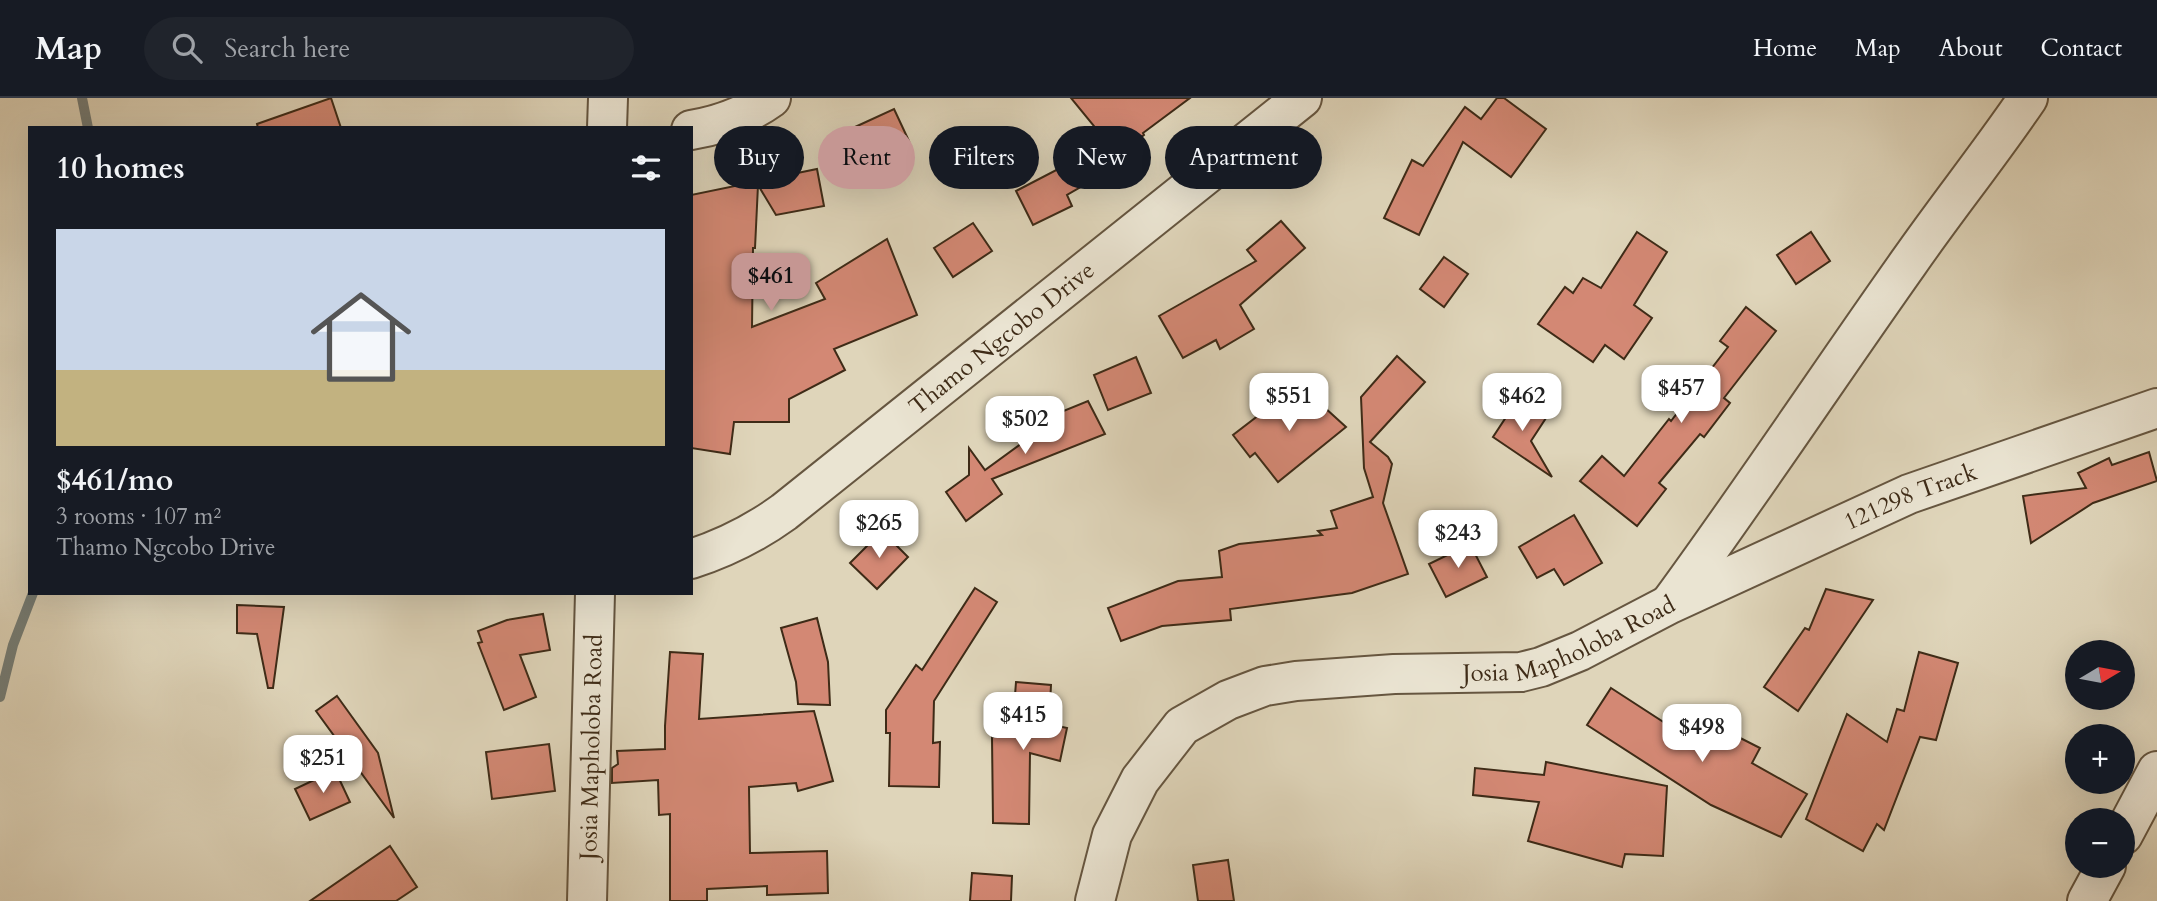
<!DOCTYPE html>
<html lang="en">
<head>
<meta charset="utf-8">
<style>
	body { margin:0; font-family:Cardo,serif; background:#20242c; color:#f1f3f6; height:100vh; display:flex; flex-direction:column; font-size:26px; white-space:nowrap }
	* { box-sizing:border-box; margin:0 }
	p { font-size:23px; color:#9ea1a6 }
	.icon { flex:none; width:38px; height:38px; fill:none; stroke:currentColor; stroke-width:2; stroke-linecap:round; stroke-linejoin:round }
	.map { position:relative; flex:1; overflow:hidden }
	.details { position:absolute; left:28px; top:28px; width:665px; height:469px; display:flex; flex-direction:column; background:#171b24; border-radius:0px; box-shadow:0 7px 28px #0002 }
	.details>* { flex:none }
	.top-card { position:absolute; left:714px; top:28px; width:665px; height:63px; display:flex; gap:14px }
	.needle { width:46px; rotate:80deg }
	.buttons { position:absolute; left:2065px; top:542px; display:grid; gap:14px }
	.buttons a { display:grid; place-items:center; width:70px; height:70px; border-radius:50%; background:#171b24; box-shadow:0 7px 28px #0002; font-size:35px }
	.price { position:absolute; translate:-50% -60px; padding:0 16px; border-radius:14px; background:#fff; color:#222; font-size:23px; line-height:46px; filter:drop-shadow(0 2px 4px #0008) }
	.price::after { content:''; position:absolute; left:50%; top:42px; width:21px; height:16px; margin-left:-10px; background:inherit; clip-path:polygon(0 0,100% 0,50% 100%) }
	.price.active { background:#c59692; color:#111 }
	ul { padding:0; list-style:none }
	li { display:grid; align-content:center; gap:14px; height:371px; padding:0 28px }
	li+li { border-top:2px solid #363941 }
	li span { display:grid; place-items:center; height:217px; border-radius:0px; color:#555 }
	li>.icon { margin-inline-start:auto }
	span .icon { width:126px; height:126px; fill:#fffc; stroke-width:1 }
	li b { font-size:30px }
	h2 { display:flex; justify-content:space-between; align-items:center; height:84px; padding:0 28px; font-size:30px }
	.pill { padding:0 24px; border-radius:32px; background:#171b24; box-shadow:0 7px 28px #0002; font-size:24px; line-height:63px }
	.pill.active { background:#c59692; color:#111 }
	header { display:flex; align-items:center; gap:42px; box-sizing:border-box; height:98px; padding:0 35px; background:#171b24; border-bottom:2px solid #363941 }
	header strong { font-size:33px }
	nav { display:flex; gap:38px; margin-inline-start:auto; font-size:24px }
	.search { width:490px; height:63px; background:#20242c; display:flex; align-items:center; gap:18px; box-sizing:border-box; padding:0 24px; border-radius:38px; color:#9ea1a6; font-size:26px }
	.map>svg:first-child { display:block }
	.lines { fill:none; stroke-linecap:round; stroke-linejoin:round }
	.stream { stroke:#747e79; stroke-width:10 }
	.building { fill:#d38874; stroke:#3e2b17; stroke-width:2 }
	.minor-casing { stroke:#665640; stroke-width:42 }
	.minor { stroke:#eae4d2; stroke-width:38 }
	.labels { text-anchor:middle; stroke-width:6; stroke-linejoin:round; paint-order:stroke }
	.street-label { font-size:24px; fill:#3e2b17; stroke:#eae4d2 }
</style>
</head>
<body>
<header>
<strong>Map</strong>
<div class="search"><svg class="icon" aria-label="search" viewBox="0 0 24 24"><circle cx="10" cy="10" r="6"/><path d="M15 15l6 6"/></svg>Search here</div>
<nav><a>Home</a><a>Map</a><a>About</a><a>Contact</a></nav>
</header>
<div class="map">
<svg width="2157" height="803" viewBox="0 0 2157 803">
	<rect width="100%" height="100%" fill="#dfd5ba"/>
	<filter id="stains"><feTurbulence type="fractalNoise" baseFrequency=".00286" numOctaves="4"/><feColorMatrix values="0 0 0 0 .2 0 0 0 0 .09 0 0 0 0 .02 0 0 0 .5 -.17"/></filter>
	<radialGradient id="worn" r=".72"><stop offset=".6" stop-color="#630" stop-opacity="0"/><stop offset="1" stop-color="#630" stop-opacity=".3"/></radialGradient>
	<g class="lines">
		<g class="stream">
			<path d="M82,0L88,30"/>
			<path d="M0,599L13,547L33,495"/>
		</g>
	</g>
	<g class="building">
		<path d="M331,0L341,30H258L257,26Z"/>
		<path d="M1071,0H1190L1143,35L1144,37L1121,55L1126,63L1067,97L1072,108L1033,127L1016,93L1097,51L1085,35L1094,28Z"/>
		<path d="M1497,0H1504L1546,31L1511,79L1463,44L1419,137L1384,120L1412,62L1423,68L1465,9L1481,21Z"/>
		<path d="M894,11L909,43L875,59L855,29Z"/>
		<path d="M817,71L824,108L776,117L758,87L755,150H753L752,229L825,201L816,185L887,141L917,217L834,251L845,272L789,301V324H734L730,356L691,350V97Z"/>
		<path d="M1281,123L1305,150L1240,207L1254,231L1220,251L1216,242L1183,260L1159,218L1256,163L1247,152Z"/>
		<path d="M973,125L992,153L953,179L934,150Z"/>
		<path d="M1637,134L1667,154L1634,207L1652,220L1624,261L1605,247L1593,264L1538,226L1565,189L1573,195L1583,180L1601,190Z"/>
		<path d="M1811,134L1830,163L1796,186L1777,157Z"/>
		<path d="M1444,159L1468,176L1444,209L1420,191Z"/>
		<path d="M1746,209L1776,233L1724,300L1730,305L1704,339L1700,336L1659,385L1666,391L1637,428L1580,383L1602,358L1624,378L1669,321L1671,323L1728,249L1720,243Z"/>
		<path d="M1397,258L1425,284L1370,344L1388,359L1392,366L1383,405L1408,476L1352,495L1230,511L1231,522L1162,528L1121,543L1108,510L1178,483L1222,479L1219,453L1239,446L1322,437L1318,433L1337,430L1331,413L1373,399L1364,370L1361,299Z"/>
		<path d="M1136,259L1151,295L1108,312L1094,277Z"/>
		<path d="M1302,289L1346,329L1278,384L1255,355L1250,359L1233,337L1281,300L1286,306Z"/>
		<path d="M1518,301L1546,320L1531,343L1552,379L1493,339Z"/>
		<path d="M1088,303L1105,336L992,381L1002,396L966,423L946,394L969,377V350L985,372L1029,340L1024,329Z"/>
		<path d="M2149,354L2157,383L2093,405L2031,445L2023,398L2086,390L2078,375L2109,360L2112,367Z"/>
		<path d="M1574,417L1602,465L1564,487L1554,471L1537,480L1519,449Z"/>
		<path d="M882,433L908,459L877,491L850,465Z"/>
		<path d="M1470,446L1487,479L1446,499L1429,466Z"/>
		<path d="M975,490L997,504L934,603L933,645L940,644L939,689L889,688L890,635H886V612L916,567L922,572Z"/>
		<path d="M1826,491L1873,502L1798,613L1764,589L1805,530L1809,532Z"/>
		<path d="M237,507L284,509L273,590H268L257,536L237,535Z"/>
		<path d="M543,516L550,552L520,557L536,599L504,612L478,545L482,544L478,533L507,522Z"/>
		<path d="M817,520L828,564L830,607L798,606L796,584L781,530Z"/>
		<path d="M670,554L703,556L699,621L814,613L833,683L798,693L796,685L749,689L750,755L827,753L828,795L767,797V788L707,791V803H670V716L659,717L658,682L612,685V670L618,666L617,653L665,651V628Z"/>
		<path d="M1919,554L1958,565L1936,642L1920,639L1884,732L1877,726L1863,753L1806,721L1847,616L1887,644L1897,611L1904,613Z"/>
		<path d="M1016,584L1051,587L1049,626L1067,630L1060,663L1030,655L1029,726L993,725L992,639L1012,637Z"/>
		<path d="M1611,590L1699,647L1711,625L1760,650L1752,665L1807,696L1781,739L1711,707L1587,627Z"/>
		<path d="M337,598L378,655L394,720L316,613Z"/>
		<path d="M549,646L555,693L492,701L486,654Z"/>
		<path d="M1546,664L1667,688L1663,758L1625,756L1622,769L1528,743L1539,704L1473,697L1475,670L1544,677Z"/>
		<path d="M335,672L350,704L310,722L295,691Z"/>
		<path d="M390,748L417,789L396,803H310Z"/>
		<path d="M1228,762L1234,803H1198L1193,767Z"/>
		<path d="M972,775L1012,778L1011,803H970Z"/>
	</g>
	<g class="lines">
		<defs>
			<g id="minor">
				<path d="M607,30L608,0"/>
				<path d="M691,32C721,27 746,18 771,0"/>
				<path id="s1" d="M691,461C725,450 755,435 784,414L1302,0"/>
				<path d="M1671,504C1753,392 1829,277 1909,164C1948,108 1990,56 2028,0"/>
				<path d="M2123,737L2157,673"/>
				<path id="s2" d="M587,803L595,495"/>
				<path id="s3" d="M1095,803L1112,737L1140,682L1182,628L1228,602L1265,588L1296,583L1394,576L1521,574L1541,569L1580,553L1670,506L1909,396L2157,310"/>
				<path d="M2087,803L2106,768"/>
			</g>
		</defs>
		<use href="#minor" class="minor-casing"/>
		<use href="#minor" class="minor"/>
	</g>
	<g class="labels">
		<g class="street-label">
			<text dy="8" stroke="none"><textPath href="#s1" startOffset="383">Thamo Ngcobo Drive</textPath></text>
			<text dy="8" stroke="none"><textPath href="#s3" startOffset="975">121298 Track</textPath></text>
			<text dy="8" stroke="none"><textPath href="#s3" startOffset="602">Josia Mapholoba Road</textPath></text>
			<text dy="8" stroke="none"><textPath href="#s2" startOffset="154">Josia Mapholoba Road</textPath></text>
		</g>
	</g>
	<rect width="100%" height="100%" filter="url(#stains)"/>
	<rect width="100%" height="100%" fill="url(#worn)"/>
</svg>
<div class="buttons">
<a><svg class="needle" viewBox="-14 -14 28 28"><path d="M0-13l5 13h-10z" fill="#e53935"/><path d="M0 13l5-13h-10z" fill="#9ea1a6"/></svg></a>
<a>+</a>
<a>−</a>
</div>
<b class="price active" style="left:771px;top:215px">$461</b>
<b class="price" style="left:1681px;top:327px">$457</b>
<b class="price" style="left:1289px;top:335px">$551</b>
<b class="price" style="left:1522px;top:335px">$462</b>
<b class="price" style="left:1025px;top:358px">$502</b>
<b class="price" style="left:879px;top:462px">$265</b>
<b class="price" style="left:1458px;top:472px">$243</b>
<b class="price" style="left:1023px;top:654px">$415</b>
<b class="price" style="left:1702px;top:666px">$498</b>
<b class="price" style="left:323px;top:697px">$251</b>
<div class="top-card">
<a class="pill">Buy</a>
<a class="pill active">Rent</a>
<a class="pill">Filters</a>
<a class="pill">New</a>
<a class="pill">Apartment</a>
</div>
<section class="details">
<h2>10 homes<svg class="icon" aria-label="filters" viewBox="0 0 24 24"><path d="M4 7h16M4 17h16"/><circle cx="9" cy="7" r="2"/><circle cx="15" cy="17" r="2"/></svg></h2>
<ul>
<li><span style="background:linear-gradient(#c9d6e8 65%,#c2b280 0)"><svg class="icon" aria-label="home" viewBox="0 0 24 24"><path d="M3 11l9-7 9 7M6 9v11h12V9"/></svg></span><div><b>$461/mo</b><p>3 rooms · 107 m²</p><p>Thamo Ngcobo Drive</p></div></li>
</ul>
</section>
</div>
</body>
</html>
